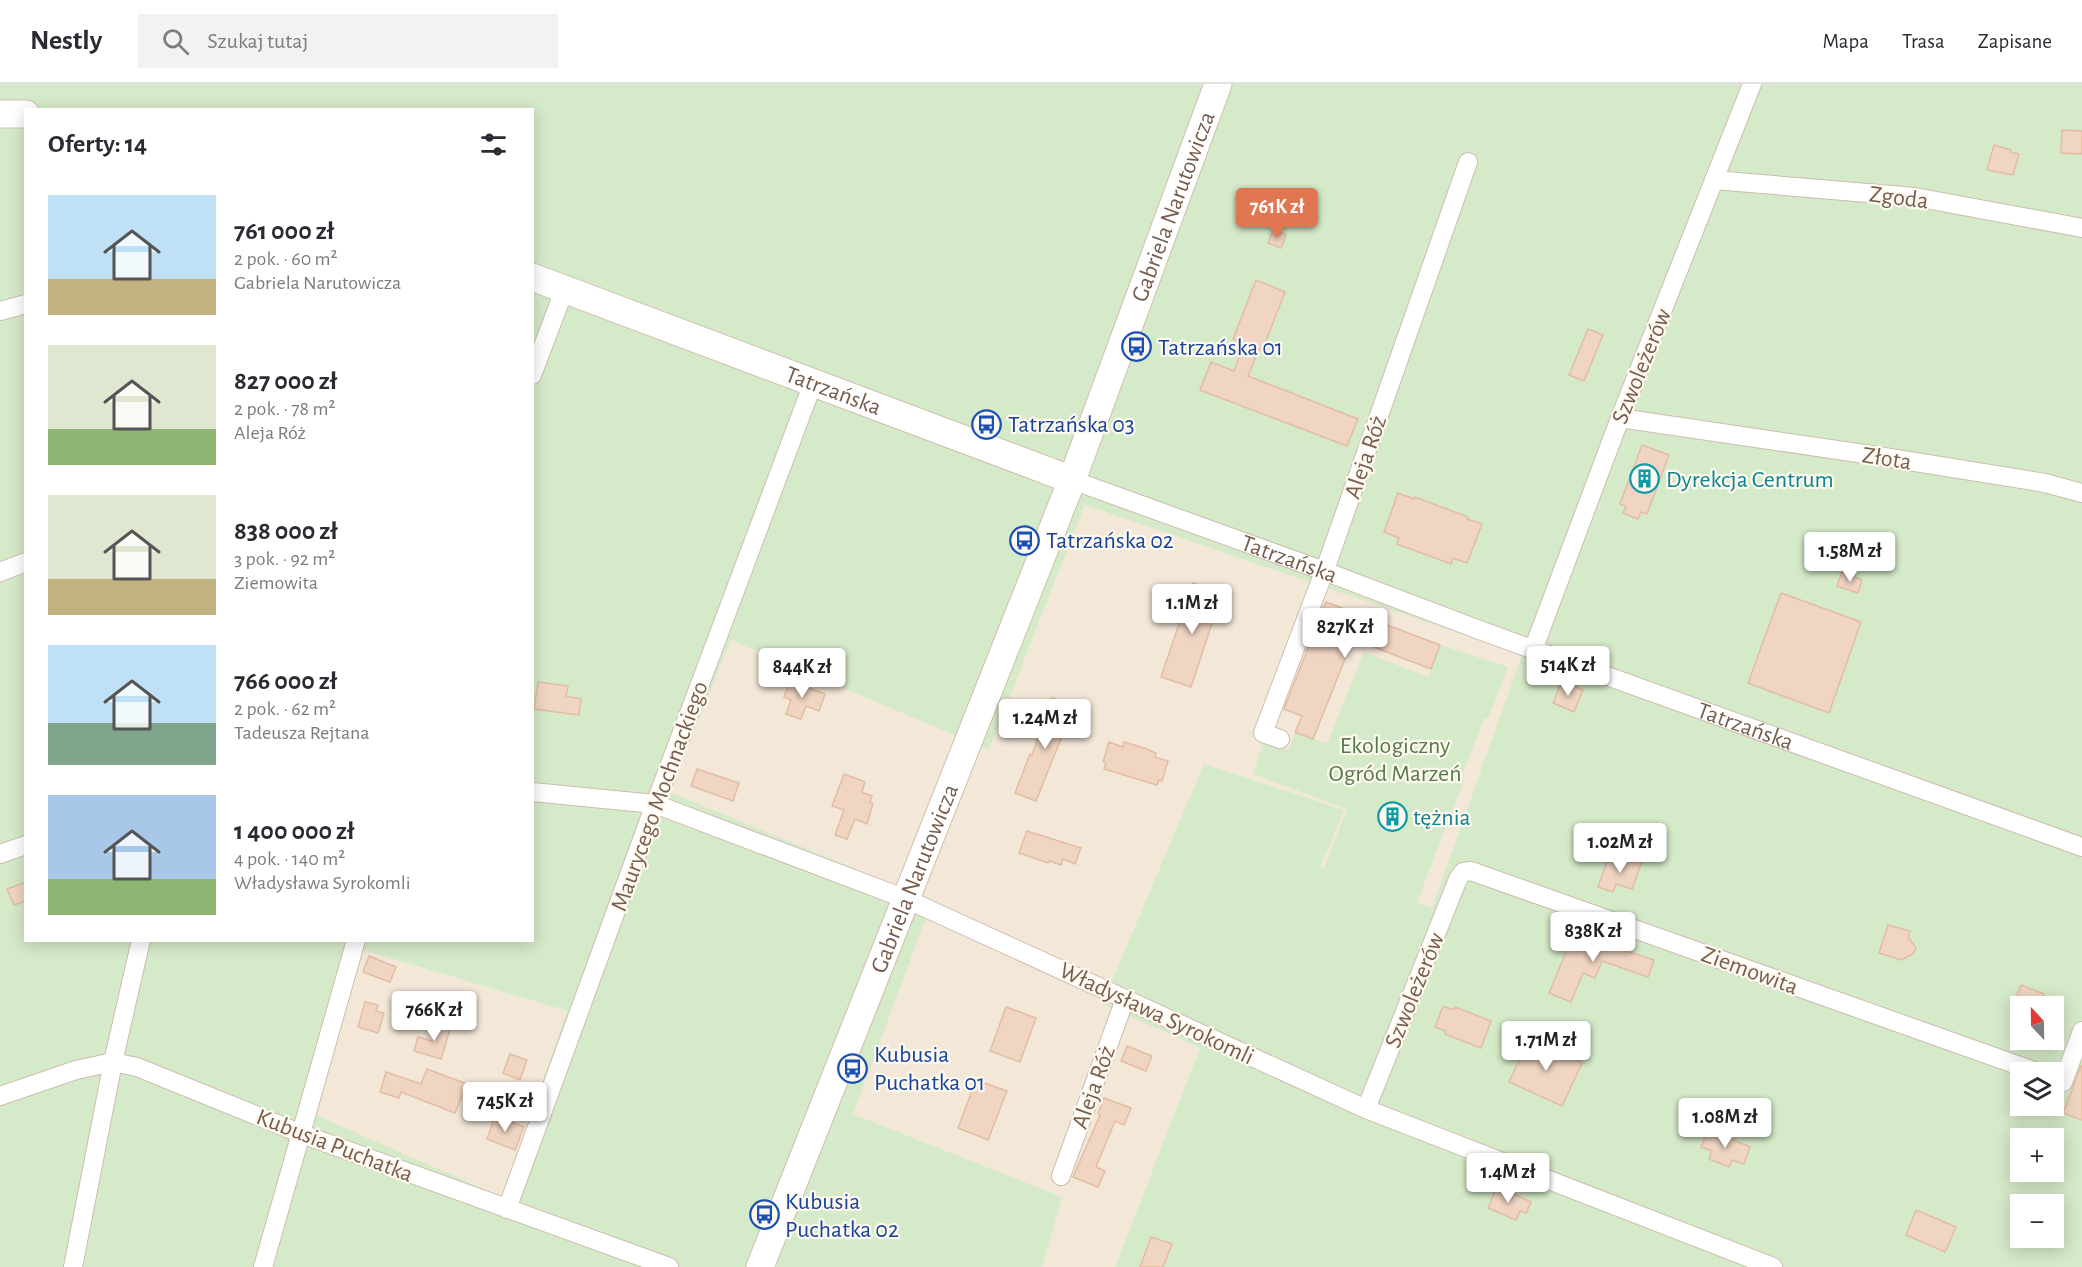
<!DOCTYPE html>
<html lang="pl">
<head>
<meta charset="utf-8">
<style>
	body { margin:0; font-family:"Alegreya Sans",sans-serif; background:#f2f2f3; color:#2b2b33; height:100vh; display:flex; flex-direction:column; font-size:22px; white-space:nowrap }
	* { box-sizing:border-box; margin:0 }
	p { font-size:20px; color:#7c7c81 }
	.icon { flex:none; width:33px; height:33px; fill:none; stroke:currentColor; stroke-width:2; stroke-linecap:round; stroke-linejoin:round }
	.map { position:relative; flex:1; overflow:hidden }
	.panel { position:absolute; left:24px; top:24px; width:510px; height:834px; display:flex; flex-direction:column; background:#fff; border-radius:0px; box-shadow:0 3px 15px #0003 }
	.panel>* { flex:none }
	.needle { width:39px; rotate:338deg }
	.controls { position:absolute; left:2010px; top:912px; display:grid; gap:12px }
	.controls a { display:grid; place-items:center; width:54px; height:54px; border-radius:0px; background:#fff; box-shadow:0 3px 15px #0003; font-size:30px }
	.price { position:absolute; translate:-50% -51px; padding:0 14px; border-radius:6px; background:#fff; color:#222; font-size:20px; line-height:39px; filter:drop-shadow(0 2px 3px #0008) }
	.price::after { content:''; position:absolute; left:50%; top:36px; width:18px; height:14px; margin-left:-9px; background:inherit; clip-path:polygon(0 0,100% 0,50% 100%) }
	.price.on { background:#e17653; color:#fff }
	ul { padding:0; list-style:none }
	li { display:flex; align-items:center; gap:18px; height:150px; padding:0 24px }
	li span { display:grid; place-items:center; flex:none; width:168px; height:120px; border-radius:0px; color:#555 }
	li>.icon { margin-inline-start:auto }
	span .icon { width:72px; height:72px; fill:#fffc; stroke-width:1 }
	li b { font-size:26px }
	h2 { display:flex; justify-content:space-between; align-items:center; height:72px; padding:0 24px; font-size:26px }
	header { display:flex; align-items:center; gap:36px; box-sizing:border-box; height:84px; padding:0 30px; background:#fff; border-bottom:2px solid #e1e1e2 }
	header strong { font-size:28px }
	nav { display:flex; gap:33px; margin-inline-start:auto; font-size:21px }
	.search { width:420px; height:54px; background:#f2f2f3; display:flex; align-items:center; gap:15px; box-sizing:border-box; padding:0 21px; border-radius:0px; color:#7c7c81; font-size:22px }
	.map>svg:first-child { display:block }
	.residential { fill:#f3e7d8 }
	.green { fill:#d5eac8; fill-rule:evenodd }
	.building { fill:#f0d5c2; stroke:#e3bda3; stroke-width:1.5 }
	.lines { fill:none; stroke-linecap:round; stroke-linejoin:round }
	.street-casing { stroke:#cebdaf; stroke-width:20 }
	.secondary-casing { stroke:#d1bead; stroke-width:29 }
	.street { stroke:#fff; stroke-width:18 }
	.secondary { stroke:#fff; stroke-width:27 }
	.labels { text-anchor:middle; stroke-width:4.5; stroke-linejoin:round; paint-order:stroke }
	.street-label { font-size:24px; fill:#765d4d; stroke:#fef9f0 }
	.transit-label { font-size:24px; fill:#164399; stroke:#fef9f0; text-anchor:start }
	.culture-label { font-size:24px; fill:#0d838f; stroke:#fef9f0; text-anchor:start }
	.park-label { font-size:24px; fill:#547b45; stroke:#fef9f0 }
</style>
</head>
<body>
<header>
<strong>Nestly</strong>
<div class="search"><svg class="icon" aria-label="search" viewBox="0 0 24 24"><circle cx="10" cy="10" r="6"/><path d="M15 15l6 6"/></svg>Szukaj tutaj</div>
<nav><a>Mapa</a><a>Trasa</a><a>Zapisane</a></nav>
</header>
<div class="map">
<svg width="2082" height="1183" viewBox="0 0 2082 1183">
	<rect width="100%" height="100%" fill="#fcf5e9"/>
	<g class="residential">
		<path d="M1085,421L1523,571L1432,824L1321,783L1343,726L1204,681L1102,920L1200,964L1115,1183H1042L1061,1113L853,1030L670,708L731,555L989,666Z"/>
		<path d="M360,865L567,927L502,1113L313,1031Z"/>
	</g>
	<path class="green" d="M0,0H2082V1183H1115L1200,964L1102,920L1204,680L1344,726L1321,782L1324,784L1347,725L1253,690L1264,657L1289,666L1295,648L1327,660L1364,568L1428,593L1440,561L1508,583L1488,635L1484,634L1461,694L1464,696L1417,818L1432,824L1522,571L1085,421L989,666L731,556L670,708L932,817L853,1030L1062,1113L1042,1183H0ZM26,26H532V856H26ZM360,865L567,927L502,1113L313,1030ZM2020,922H2054V956H2020ZM2020,988H2054V1022H2020ZM2020,1054H2054V1088H2020ZM2020,1120H2054V1154H2020Z"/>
	<g class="building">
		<path d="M2062,46L2082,47V70L2061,69Z"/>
		<path d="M1994,61L2011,66L2010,68L2019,70L2013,91L1987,86Z"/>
		<path d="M1273,146L1286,151L1281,164L1268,159Z"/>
		<path d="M1256,196L1285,208L1262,267L1259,265L1248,292L1358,335L1347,362L1200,306L1211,278L1234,287L1244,260L1233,255Z"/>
		<path d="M1588,245L1603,251L1584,297L1569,291Z"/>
		<path d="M1642,361L1669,371L1647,430L1641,428L1638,435L1623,429L1626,422L1620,420Z"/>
		<path d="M1398,409L1414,415L1415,413L1468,433L1467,435L1482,440L1467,479L1453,474L1451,480L1397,460L1399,454L1384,448Z"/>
		<path d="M1842,488L1862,496L1858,509L1837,502Z"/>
		<path d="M1193,499L1222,509L1191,603L1161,593Z"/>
		<path d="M1781,509L1861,538L1829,629L1748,599Z"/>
		<path d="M1326,518L1440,561L1431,585L1353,555L1313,655L1295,648L1302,632L1284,625Z"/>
		<path d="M790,597L825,610L819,627L806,622L801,635L786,630L791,616L784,613Z"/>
		<path d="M1562,597L1583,606L1574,628L1553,619Z"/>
		<path d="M538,598L568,602L566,612L581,615L579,631L534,625Z"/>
		<path d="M1052,614L1074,622L1036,717L1015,709L1030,670L1032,671Z"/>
		<path d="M1109,658L1123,663L1124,658L1144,664L1156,669L1155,673L1168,677L1162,697L1159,696L1157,701L1104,685L1106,679L1103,678Z"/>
		<path d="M697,685L739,699L733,717L691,702Z"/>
		<path d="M844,690L865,698L862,708L872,712L870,719L873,720L867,740L855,735L847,755L835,751L844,726L832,722Z"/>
		<path d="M1394,724L1400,728V735L1394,740L1386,738L1384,731L1388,725Z"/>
		<path d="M1027,747L1081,764L1075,780L1063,775L1061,781L1049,777L1048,779L1019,769Z"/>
		<path d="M1625,771L1642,777L1632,805L1616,800L1613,808L1598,803L1608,774L1622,779Z"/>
		<path d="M26,798V817L14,821L7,805Z"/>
		<path d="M1888,841L1910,847L1908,853L1916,864L1913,870L1901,876L1879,869Z"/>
		<path d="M1575,846L1609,860L1608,861L1654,876L1648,893L1602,877L1595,894L1583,889L1571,918L1549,909Z"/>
		<path d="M369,872L396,883L390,898L363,888Z"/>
		<path d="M2021,901L2044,910L2039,922H2013Z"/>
		<path d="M365,918L378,921L376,927L384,929L378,949L358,943Z"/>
		<path d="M1443,922L1454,926L1455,923L1491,937L1481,964L1445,950L1446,947L1435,943Z"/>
		<path d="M1006,923L1036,934L1020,978L990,967Z"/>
		<path d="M437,938L451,942L441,975L414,967L418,953L432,957Z"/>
		<path d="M1529,955L1582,979L1562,1022L1509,998Z"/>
		<path d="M1127,962L1152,972L1146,987L1121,977Z"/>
		<path d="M510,970L527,976L520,996L503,989Z"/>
		<path d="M2081,982H2082V1036L2063,1029Z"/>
		<path d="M427,985L467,1000L455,1029L401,1008L399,1014L380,1008L386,988L421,1000Z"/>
		<path d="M976,996L1007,1007L988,1056L958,1044Z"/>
		<path d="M1104,1014L1131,1024L1124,1041L1115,1037L1096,1083L1105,1087L1098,1103L1073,1093L1100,1031L1098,1030Z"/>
		<path d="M495,1032L524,1043L515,1066L487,1055Z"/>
		<path d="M1708,1045L1750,1063L1744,1080L1732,1076L1729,1083L1709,1075L1712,1067L1701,1063Z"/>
		<path d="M1497,1102L1531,1118L1526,1129L1520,1127L1516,1136L1488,1124Z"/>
		<path d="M1916,1126L1956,1143L1945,1168L1906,1151Z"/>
		<path d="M1151,1153L1172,1160L1163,1183H1140Z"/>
	</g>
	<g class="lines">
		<defs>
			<g id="street">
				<path d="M1714,96L1915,113L2082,144"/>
				<path d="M0,227L26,220"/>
				<path d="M532,291L565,204"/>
				<path d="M1620,334L1878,372L2045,399L2082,409"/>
				<path id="s1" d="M1072,396L1324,487L1482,547L2082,763"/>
				<path d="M0,488L26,478"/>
				<path d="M1533,566L1620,334L1752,0"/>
				<path d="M1280,655L1263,649L1327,480L1468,78"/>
				<path d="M532,708L655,720L906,815L1366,1025L1773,1183"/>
				<path d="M0,770L26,761"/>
				<path d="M2054,994L2063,998L2082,947"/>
				<path d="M0,1012L76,986L113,978L137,983L302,1050L669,1183"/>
				<path d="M1366,1025L1458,795L1463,788L1471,787L2037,988"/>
				<path d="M1061,1092L1125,915"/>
				<path d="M507,1125L655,720L813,299"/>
				<path d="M73,1183L113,978L141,856"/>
				<path d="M263,1183L356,856"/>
			</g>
			<g id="secondary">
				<path d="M0,30H26"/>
				<path id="s2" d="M532,193L1072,396"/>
				<path id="s3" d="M760,1183L1072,396L1218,0"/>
			</g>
		</defs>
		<use href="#street" class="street-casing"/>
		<use href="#secondary" class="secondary-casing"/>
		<use href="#street" class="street"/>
		<use href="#secondary" class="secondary"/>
	</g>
	<defs>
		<symbol id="bus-ring" viewBox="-11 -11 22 22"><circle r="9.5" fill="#fef9f0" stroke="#1a4fb4" stroke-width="1.5"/><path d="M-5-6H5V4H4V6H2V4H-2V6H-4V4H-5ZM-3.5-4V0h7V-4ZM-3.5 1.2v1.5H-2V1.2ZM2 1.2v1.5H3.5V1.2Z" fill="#1a4fb4"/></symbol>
		<symbol id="building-ring" viewBox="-11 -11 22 22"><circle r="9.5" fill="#fef9f0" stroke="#0f9aa8" stroke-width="1.5"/><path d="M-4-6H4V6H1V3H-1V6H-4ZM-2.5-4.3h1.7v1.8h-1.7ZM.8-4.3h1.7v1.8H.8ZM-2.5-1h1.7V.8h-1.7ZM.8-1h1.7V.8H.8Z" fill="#0f9aa8"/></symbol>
	</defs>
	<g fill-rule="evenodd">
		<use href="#bus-ring" x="1120" y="246" width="33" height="33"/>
		<use href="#bus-ring" x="970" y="324" width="33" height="33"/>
		<use href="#building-ring" x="1628" y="378" width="33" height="33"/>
		<use href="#bus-ring" x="1008" y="440" width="33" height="33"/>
		<use href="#building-ring" x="1376" y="716" width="33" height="33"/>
		<use href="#bus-ring" x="836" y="968" width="33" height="33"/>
		<use href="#bus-ring" x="748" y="1114" width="33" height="33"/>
	</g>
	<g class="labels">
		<g class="street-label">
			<text transform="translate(1899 113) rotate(7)" y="8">Zgoda</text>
			<text dy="8" stroke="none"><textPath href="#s3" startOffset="1138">Gabriela Narutowicza</textPath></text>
			<text transform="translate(1641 282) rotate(-68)" y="8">Szwoleżerów</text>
			<text dy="8" stroke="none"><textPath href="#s2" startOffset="322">Tatrzańska</textPath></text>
			<text transform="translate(1365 373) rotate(-71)" y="8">Aleja Róż</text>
			<text transform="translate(1887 374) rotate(9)" y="8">Złota</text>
			<text dy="8" stroke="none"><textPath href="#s1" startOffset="231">Tatrzańska</textPath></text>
			<text dy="8" stroke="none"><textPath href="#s1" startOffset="717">Tatrzańska</textPath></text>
			<text transform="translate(659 712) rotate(-70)" y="8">Maurycego Mochnackiego</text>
			<text dy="8" stroke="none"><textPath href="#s3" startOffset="418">Gabriela Narutowicza</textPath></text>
			<text transform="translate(1750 886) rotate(20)" y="8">Ziemowita</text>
			<text transform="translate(1414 906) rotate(-68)" y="8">Szwoleżerów</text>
			<text transform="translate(1157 929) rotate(25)" y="8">Władysława Syrokomli</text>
			<text transform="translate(1093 1003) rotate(-70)" y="8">Aleja Róż</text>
			<text transform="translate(335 1061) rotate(21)" y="8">Kubusia Puchatka</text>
		</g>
		<g class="transit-label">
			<text x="1158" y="271">Tatrzańska 01</text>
			<text x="1008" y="348">Tatrzańska 03</text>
			<text x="1046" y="464">Tatrzańska 02</text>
			<text x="874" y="978">Kubusia<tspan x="874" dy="28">Puchatka 01</tspan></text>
			<text x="785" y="1125">Kubusia<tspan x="785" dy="28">Puchatka 02</tspan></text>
		</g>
		<g class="culture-label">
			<text x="1666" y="403">Dyrekcja Centrum</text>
			<text x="1413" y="741">tężnia</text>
		</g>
		<g class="park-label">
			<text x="1395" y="669">Ekologiczny<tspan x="1395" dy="28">Ogród Marzeń</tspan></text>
		</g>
	</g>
</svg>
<div class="controls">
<a><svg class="needle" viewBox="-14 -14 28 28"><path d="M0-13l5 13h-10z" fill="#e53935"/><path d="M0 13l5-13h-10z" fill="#7c7c81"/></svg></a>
<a><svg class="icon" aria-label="layers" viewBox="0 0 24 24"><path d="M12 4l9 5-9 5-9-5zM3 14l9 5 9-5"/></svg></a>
<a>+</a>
<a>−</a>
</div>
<b class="price on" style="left:1277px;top:155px">761K zł</b>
<b class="price" style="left:1850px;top:499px">1.58M zł</b>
<b class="price" style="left:1192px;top:551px">1.1M zł</b>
<b class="price" style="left:1345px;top:575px">827K zł</b>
<b class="price" style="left:1568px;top:613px">514K zł</b>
<b class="price" style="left:802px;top:615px">844K zł</b>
<b class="price" style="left:1045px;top:666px">1.24M zł</b>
<b class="price" style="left:1620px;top:790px">1.02M zł</b>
<b class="price" style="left:1593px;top:879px">838K zł</b>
<b class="price" style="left:434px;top:958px">766K zł</b>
<b class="price" style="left:1546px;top:988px">1.71M zł</b>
<b class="price" style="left:505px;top:1049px">745K zł</b>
<b class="price" style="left:1725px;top:1065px">1.08M zł</b>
<b class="price" style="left:1508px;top:1120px">1.4M zł</b>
<section class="panel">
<h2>Oferty: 14<svg class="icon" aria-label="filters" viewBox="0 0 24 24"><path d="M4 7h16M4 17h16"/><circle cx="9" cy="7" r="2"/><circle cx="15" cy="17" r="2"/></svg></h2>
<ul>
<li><span style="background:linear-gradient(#bfe0f5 70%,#c2b280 0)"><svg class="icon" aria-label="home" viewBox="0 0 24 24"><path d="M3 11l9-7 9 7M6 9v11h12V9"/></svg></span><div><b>761 000 zł</b><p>2 pok. · 60 m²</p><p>Gabriela Narutowicza</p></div></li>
<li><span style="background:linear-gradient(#dfe7d0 70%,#8fb573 0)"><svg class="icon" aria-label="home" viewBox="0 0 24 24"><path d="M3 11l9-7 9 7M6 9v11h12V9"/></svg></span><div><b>827 000 zł</b><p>2 pok. · 78 m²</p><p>Aleja Róż</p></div></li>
<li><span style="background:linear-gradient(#dfe7d0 70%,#c2b280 0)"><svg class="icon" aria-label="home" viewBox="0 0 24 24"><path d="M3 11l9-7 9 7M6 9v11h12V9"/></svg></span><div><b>838 000 zł</b><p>3 pok. · 92 m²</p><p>Ziemowita</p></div></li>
<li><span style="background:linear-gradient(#bfe0f5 65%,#7fa58c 0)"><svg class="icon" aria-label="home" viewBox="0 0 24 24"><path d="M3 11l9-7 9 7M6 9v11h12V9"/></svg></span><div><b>766 000 zł</b><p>2 pok. · 62 m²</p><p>Tadeusza Rejtana</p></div></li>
<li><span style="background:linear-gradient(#a9c7e8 70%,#8fb573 0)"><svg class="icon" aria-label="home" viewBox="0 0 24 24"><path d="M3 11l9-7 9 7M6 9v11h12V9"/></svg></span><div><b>1 400 000 zł</b><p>4 pok. · 140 m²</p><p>Władysława Syrokomli</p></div></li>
</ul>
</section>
</div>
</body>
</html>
